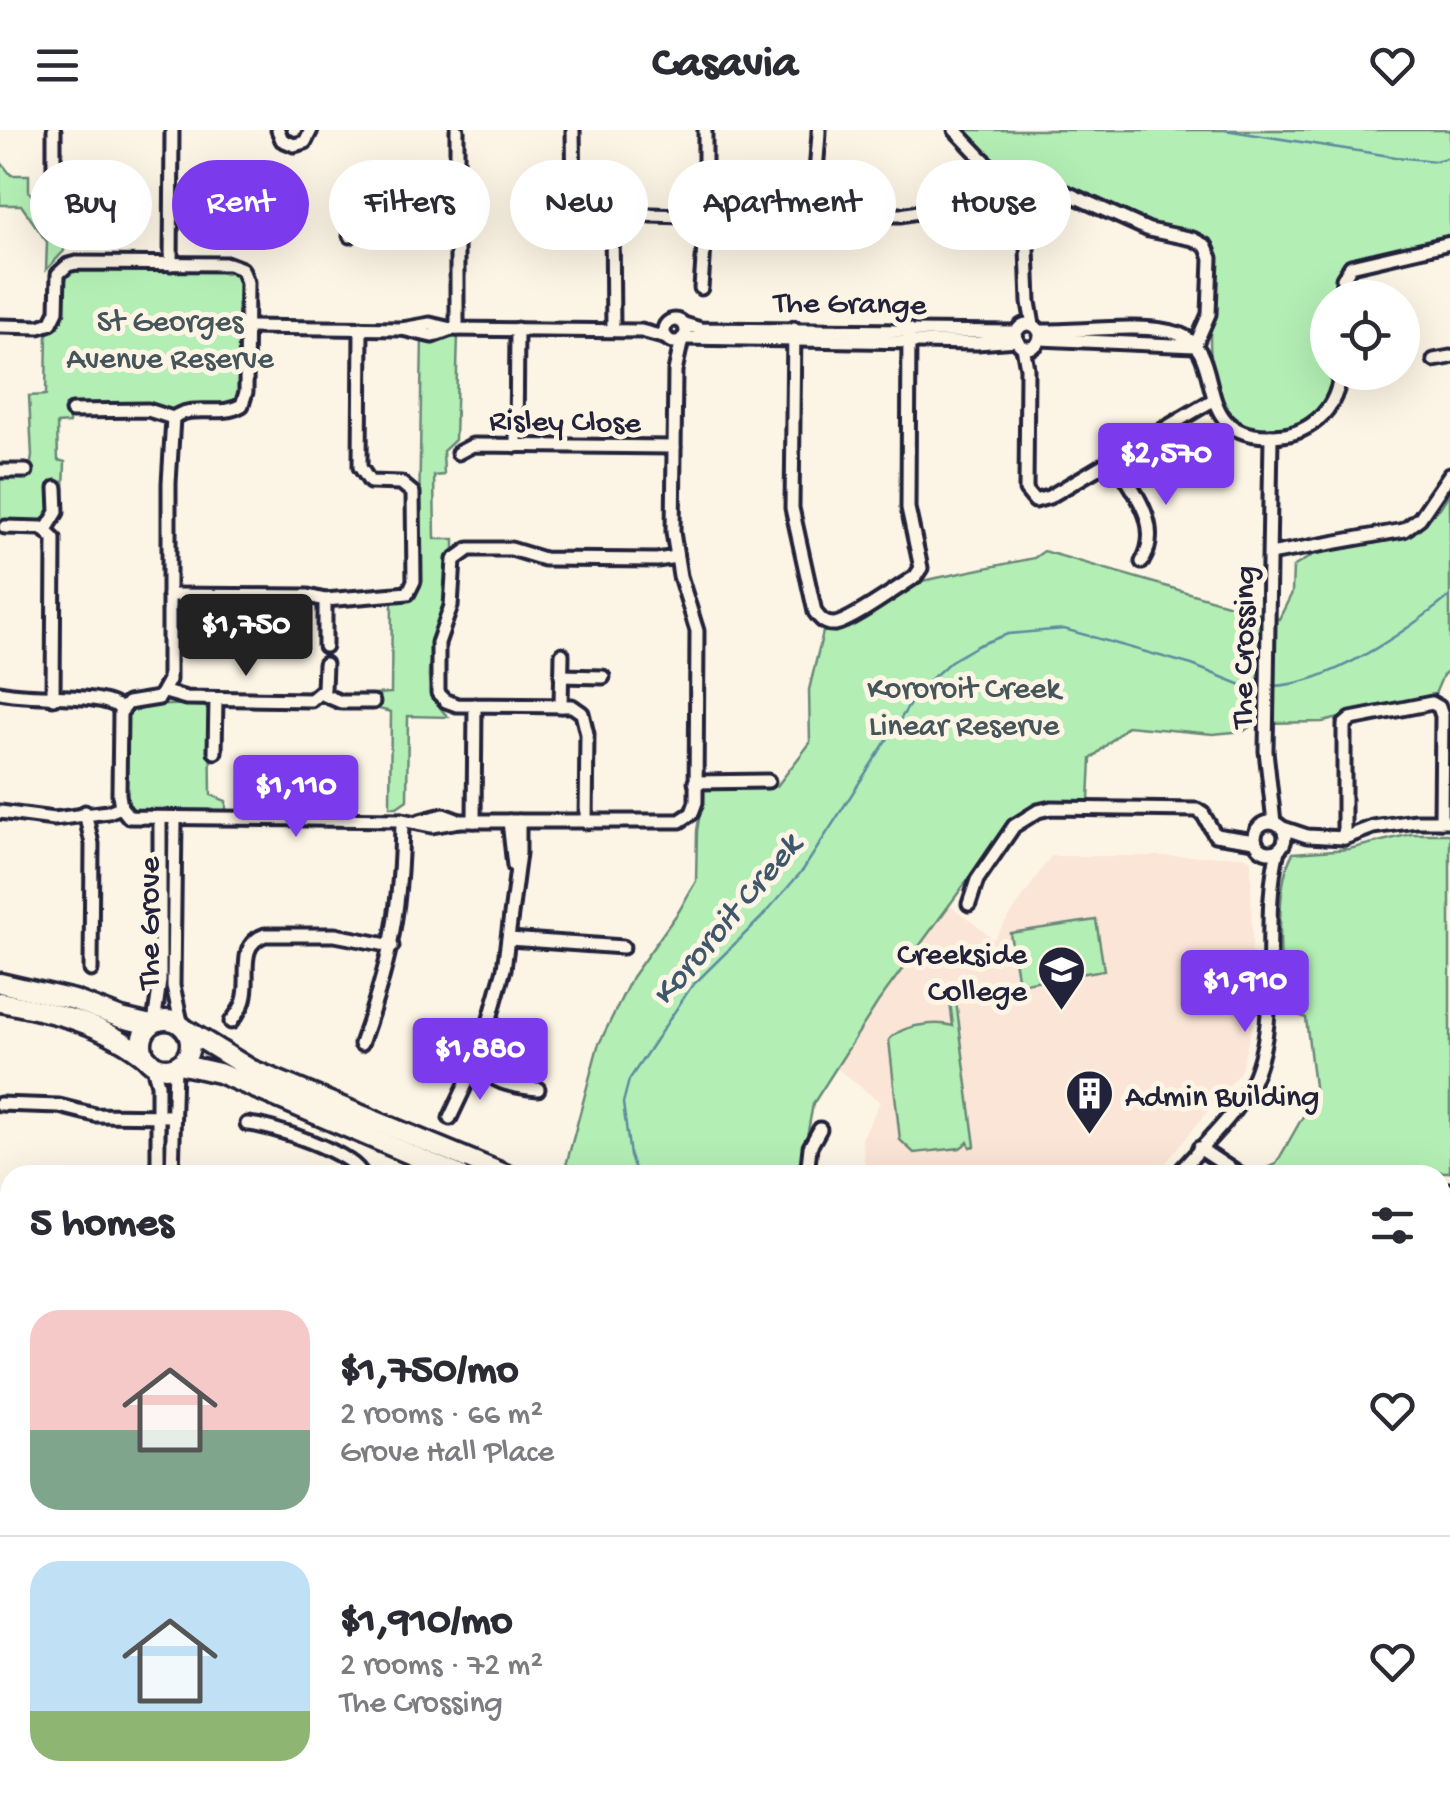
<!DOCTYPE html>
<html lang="en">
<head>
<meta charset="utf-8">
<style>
	body { margin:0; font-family:"Gochi Hand",sans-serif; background:#f7f7f7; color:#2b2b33; height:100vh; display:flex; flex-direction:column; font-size:38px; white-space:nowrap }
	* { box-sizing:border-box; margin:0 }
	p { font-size:32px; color:#7c7c81 }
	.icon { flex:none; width:55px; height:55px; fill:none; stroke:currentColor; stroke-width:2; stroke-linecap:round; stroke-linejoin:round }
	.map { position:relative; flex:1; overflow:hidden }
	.panel { position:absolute; left:0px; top:1035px; width:1450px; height:642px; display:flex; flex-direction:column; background:#fff; border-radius:30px 30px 0 0; box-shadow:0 10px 40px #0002 }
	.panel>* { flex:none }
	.banner { position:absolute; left:30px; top:30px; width:1390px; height:90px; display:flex; gap:20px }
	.controls { position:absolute; left:1310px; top:150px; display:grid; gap:20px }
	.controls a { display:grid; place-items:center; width:110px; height:110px; border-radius:50%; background:#fff; box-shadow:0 10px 40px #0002; font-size:50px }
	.price { position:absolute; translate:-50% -85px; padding:0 22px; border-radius:10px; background:#7c3aed; color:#fff; font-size:32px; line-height:65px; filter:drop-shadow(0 2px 5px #0008) }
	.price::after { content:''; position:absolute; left:50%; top:60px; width:30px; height:22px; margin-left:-15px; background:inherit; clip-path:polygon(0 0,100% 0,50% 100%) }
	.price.on { background:#222; color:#fff }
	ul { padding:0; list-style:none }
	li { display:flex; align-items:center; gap:30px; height:250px; padding:0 30px }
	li+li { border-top:2px solid #e1e1e2 }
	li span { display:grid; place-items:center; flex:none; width:280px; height:200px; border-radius:30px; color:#555 }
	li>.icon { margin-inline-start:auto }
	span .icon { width:120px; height:120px; fill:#fffc; stroke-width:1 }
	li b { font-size:42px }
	h2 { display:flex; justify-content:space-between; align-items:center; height:120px; padding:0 30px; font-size:42px }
	.tag { padding:0 35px; border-radius:45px; background:#fff; box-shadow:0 10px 40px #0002; font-size:35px; line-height:90px }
	.tag.on { background:#7c3aed; color:#fff }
	header { display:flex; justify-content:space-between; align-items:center; height:130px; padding:0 30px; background:#fff; font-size:45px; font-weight:700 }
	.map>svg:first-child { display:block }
	.built { fill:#fbe5d6 }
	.green { fill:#b3efb5; stroke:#6a8878; stroke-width:2.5 }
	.water { fill:#84d2e2; stroke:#5d8c9f; stroke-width:2.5 }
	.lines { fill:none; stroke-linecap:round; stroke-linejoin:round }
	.stream { stroke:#5d8c9f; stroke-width:2.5 }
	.street-casing { stroke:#22223b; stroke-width:19 }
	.secondary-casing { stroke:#22223b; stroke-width:25 }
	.street { stroke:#fcf5e5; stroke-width:11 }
	.secondary { stroke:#fcf5e5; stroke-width:18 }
	.labels { text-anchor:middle; stroke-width:10; stroke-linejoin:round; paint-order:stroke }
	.street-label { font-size:32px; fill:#22223b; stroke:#fcf5e5 }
	.park-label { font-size:32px; fill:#46555a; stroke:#fcf5e5 }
	.poi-label { font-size:32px; fill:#22223b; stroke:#fcf5e5; text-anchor:end }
	.water-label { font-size:35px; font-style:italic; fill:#3f576d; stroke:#fcf5e5 }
</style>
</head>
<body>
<header><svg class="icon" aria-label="menu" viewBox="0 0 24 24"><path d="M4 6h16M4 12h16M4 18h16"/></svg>Casavia<svg class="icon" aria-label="heart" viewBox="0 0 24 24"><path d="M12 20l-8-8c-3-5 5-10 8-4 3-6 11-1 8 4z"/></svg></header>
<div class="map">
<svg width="1450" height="1676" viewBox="0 0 1450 1676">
	<rect width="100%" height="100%" fill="#fcf5e5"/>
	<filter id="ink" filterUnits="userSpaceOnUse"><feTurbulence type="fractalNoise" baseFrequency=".01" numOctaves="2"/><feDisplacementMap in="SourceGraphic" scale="20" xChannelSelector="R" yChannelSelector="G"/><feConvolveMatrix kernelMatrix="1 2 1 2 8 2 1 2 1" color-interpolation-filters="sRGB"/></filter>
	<g filter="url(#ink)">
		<path class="built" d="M1051,726H1244L1251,730L1253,893L1240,942L1156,1045H866L862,1009L880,972L836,938L878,872L948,774L994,809Z"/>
		<g class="green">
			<path d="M966,0H1450V108L1347,132L1337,144L1334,167L1328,168V242L1334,243C1331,286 1272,320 1235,290C1227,284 1222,273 1219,264C1201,221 1216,163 1214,117L1199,104L1157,95L1093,66L1064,58L1015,56Z"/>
			<path d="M0,31L11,45H29V62L39,73L65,76L64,121L46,140L47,112L21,75H0Z"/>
			<path d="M230,139L237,145L239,154L238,268L228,277H180L169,281L151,274L69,275V293L57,294L58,330L65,332L64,361L50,362V384L44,394H0V345H29L32,326L29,266L46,265L47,201L53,199C64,179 56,158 72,141Z"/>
			<path d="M422,205H458L455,310L443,321L444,345L434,346L435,409H454V419L446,427C446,442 447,459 444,475C438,517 411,549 448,587L408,586L407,670L397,677H390L391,582L375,578V564L391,563L392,471L410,467L418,450Z"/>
			<path d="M1450,362V539L1443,545L1435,564L1323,592L1255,593L1244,601L1213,604L1127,596L1091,629L1089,670L1040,675L1009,694L878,872L813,974L800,1045L564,1043L598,916L632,847L679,781L696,751L697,701L704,657L777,656L810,613L809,560L823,502L839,501L922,451L1034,428L1044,421L1279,489L1292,463L1293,437L1318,422L1413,404L1440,378Z"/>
			<path d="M203,574L210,583L211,665L226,671V684L135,683L125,671L126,581L134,576Z"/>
			<path d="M1411,704H1450V1042L1293,1041L1269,1037L1276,1034L1315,965L1306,888L1282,878C1282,838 1273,756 1293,723L1349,719Z"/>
			<path d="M1096,790L1104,840L1018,854L1010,803Z"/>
			<path d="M956,871L975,1016L970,1017L968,1012L960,1018L914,1023L900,1010L889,910C901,895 935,891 953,896L950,872Z"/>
			<path d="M721,1668H941L950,1676H742Z"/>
		</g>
		<path class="water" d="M1440,1560L1450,1567V1676H1332L1304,1668H1440Z"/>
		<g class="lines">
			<g class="stream">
				<path d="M1225,0L1396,27L1435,31L1450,27"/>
				<path d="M1272,556C1330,555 1405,502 1450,466"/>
				<path d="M637,1045L630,1026L623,973L629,950L691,857L760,789L803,740L919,560L951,531L979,515L1008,504L1064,499L1192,535L1244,556H1264"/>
			</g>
			<defs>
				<g id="street">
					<path d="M278,0L282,10L294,15L305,12L311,0"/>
					<path d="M573,0L574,68L582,83L685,86L699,80L705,60V0"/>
					<path d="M819,0C819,23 808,71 830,85H901L924,81L984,30"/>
					<path d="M955,0L1017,65L1067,63L1149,100L1193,109L1206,116L1211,128L1209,184L1195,216"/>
					<path d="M350,59V73L356,83L350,106"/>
					<path d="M46,60L54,40V0"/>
					<path d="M1025,65L1029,172L1033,195"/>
					<path d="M699,80L705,102L701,158"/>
					<path d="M356,83H458"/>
					<path d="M612,85L613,200"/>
					<path d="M171,134L172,0"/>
					<path d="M1342,168L1343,149L1351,136L1450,113"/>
					<circle cx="675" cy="201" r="11"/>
					<circle cx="1028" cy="206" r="12"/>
					<path d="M684,194L701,199L1016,202"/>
					<path d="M0,196L39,197L51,193L57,181L58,144L68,135L76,133L229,134L242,139L247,152L246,262L242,275C220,288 193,273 173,288L148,280L72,281"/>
					<path d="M246,197L402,199L432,206L451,199"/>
					<path d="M794,198L792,378L815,482C820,489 825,495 835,494C852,491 898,457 915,447L921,438L908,378L909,199"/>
					<path d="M402,199L430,194L451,199L641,201L667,208"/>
					<path d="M457,199V0"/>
					<path d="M1040,201C1079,202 1143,192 1179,204C1228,222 1189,305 1267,306C1284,306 1298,304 1312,294C1330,282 1338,264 1341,242"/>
					<path d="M683,208L977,213L1017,210"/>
					<path d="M1040,209L1195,216"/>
					<path d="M1023,217L1027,238L1026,360L1035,371L1049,367L1213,270"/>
					<path d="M1434,230L1450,227"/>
					<path d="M173,288L169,353V550L159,568L128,573L120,583L119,664L121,677L129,687L402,690L432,696L459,691H680L692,683L696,672L697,501L680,446L673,402L675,241L682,209"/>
					<path d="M1271,306L1266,621L1274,692"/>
					<path d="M516,316L517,199"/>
					<path d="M458,323L473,315L674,317"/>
					<path d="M1114,329C1133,361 1164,395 1142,432"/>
					<path d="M0,341H26"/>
					<path d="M5,397L42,398L54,409L53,568"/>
					<path d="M46,400L57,382L56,358"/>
					<path d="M1270,424L1404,400L1420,388L1450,344"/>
					<path d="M169,465L308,466L325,470L408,463L414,451L413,363L401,353L370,352L360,337L361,198"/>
					<path d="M325,516V470"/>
					<path d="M561,546L603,547"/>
					<path d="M0,562C32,570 102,561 121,579"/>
					<path d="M165,562L186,568L311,570L324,559L325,534"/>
					<path d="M322,564L341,572H373"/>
					<path d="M561,576L562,524"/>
					<path d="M215,622L216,569"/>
					<path d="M695,652L768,651"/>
					<path d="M0,682L54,689L108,682L121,677"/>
					<path d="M85,682L92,714L91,840"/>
					<path d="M175,689L173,856L182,896"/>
					<path d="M420,691L443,685L459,691"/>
					<path d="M474,691L475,575"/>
					<path d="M509,691L514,736"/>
					<path d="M519,691V723L504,839L479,928C484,953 516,957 538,959"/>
					<circle cx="1270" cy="707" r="15"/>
					<path d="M586,692L587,604L582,583L572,576L457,575L446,571L438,563V513L451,476L454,430L469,419H511L544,429L657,430L676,427"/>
					<path d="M1283,698L1307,706L1344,708L1373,697L1416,691H1450"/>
					<path d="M1344,708V595L1351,589L1432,573L1439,577L1442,586L1441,691"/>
					<path d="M969,774L977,750L1014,696L1038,681L1051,678L1197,680L1203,684L1215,705L1255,711"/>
					<path d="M509,809L623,817"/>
					<path d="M231,892C236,885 242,878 244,870C251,847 236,815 265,805H335L392,816"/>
					<path d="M154,893L160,851V689"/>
					<path d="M361,914C391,830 401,779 402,690"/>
					<path d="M152,933L158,954V1045"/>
					<path d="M0,974L59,976L95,985L171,986"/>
					<path d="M450,988L467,952L482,939"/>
					<path d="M247,994C271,995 354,1023 362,1045"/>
					<path d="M1199,1018L1240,1045"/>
					<path d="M172,1045L175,936"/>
					<path d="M807,1045L810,1017L820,999"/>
					<path d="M1177,1045C1201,1016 1233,989 1250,956C1284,889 1259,795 1278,720"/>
					<path d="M1440,1060H1450"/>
					<path d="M0,1180H10"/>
					<path d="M0,1295L10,1296"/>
					<path d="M0,1411H10"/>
					<path d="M1440,1493L1450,1505"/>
					<path d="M0,1640H10"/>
					<path d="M151,1668L153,1676"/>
					<path d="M702,1668L718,1676"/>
					<path d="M1238,1668L1239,1676"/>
					<path d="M42,1676V1668"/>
					<path d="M279,1676L280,1668"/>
					<path d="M511,1676V1668"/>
					<path d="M635,1676L636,1668"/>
					<path d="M1029,1676V1668"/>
				</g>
				<g id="secondary">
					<path d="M0,853L74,870L121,888L151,895"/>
					<path d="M0,872C54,882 106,894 149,930"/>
					<circle cx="166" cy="914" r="24"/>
					<path d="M185,899L250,939L507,1045"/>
					<path d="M179,934L219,943L459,1045"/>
					<path d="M1440,1291H1450"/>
					<path d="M1440,1308H1450"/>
				</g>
			</defs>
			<use href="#street" class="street-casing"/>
			<use href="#secondary" class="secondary-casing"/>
			<use href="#street" class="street"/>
			<use href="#secondary" class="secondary"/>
		</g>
	</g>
	<defs>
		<symbol id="school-pin" viewBox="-11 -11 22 30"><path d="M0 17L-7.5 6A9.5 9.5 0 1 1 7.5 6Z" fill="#22223b" stroke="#fcf5e5"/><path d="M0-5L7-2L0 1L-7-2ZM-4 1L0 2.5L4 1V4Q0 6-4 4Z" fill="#fff"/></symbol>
		<symbol id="building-pin" viewBox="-11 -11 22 30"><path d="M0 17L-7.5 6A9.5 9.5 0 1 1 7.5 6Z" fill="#22223b" stroke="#fcf5e5"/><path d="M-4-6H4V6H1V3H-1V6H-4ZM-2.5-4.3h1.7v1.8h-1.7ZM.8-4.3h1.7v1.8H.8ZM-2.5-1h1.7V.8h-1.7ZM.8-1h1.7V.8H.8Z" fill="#fff"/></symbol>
	</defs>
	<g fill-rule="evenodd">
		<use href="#school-pin" x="1034" y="812" width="55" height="75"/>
		<use href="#building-pin" x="1062" y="936" width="55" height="75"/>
	</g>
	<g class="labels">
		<g class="street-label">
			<text transform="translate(850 171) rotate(1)" y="11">The Grange</text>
			<text transform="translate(565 289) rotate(1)" y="11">Risley Close</text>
			<text transform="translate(1241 517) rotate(-89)" y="11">The Crossing</text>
			<text transform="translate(147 793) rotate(-90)" y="11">The Grove</text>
		</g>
		<g class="park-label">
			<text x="170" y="200">St Georges<tspan x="170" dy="37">Avenue Reserve</tspan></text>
			<text x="964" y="567">Kororoit Creek<tspan x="964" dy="37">Linear Reserve</tspan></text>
		</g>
		<g class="poi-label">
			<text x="1027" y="833">Creekside<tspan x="1027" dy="37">College</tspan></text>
			<text x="1125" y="975" text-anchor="start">Admin Building</text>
		</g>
		<g class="water-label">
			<text transform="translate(724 788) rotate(-50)" y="12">Kororoit Creek</text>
		</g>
	</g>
</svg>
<div class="controls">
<a><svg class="icon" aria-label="locate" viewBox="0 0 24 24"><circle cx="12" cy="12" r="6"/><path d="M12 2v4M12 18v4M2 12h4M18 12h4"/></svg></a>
</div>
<b class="price" style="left:1166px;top:378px">$2,570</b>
<b class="price on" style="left:246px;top:549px">$1,750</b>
<b class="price" style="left:296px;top:710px">$1,110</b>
<b class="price" style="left:1245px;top:905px">$1,910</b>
<b class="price" style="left:480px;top:973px">$1,880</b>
<div class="banner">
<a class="tag">Buy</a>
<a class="tag on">Rent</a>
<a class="tag">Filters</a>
<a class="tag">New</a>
<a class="tag">Apartment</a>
<a class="tag">House</a>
</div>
<section class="panel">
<h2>5 homes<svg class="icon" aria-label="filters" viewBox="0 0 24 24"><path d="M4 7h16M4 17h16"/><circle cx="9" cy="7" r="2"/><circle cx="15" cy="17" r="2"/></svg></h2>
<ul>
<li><span style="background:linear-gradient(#f6c9c9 60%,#7fa58c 0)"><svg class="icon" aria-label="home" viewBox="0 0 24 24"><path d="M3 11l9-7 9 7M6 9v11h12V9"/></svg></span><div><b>$1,750/mo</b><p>2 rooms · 66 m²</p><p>Grove Hall Place</p></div><svg class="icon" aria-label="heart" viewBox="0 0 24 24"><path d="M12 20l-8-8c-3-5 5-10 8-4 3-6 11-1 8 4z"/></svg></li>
<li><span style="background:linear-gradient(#bfe0f5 75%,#8fb573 0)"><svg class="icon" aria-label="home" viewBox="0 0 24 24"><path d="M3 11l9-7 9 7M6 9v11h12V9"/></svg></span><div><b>$1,910/mo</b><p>2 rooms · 72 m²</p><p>The Crossing</p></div><svg class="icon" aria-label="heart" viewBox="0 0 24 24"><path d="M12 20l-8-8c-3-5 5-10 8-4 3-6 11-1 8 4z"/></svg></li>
</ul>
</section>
</div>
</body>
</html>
